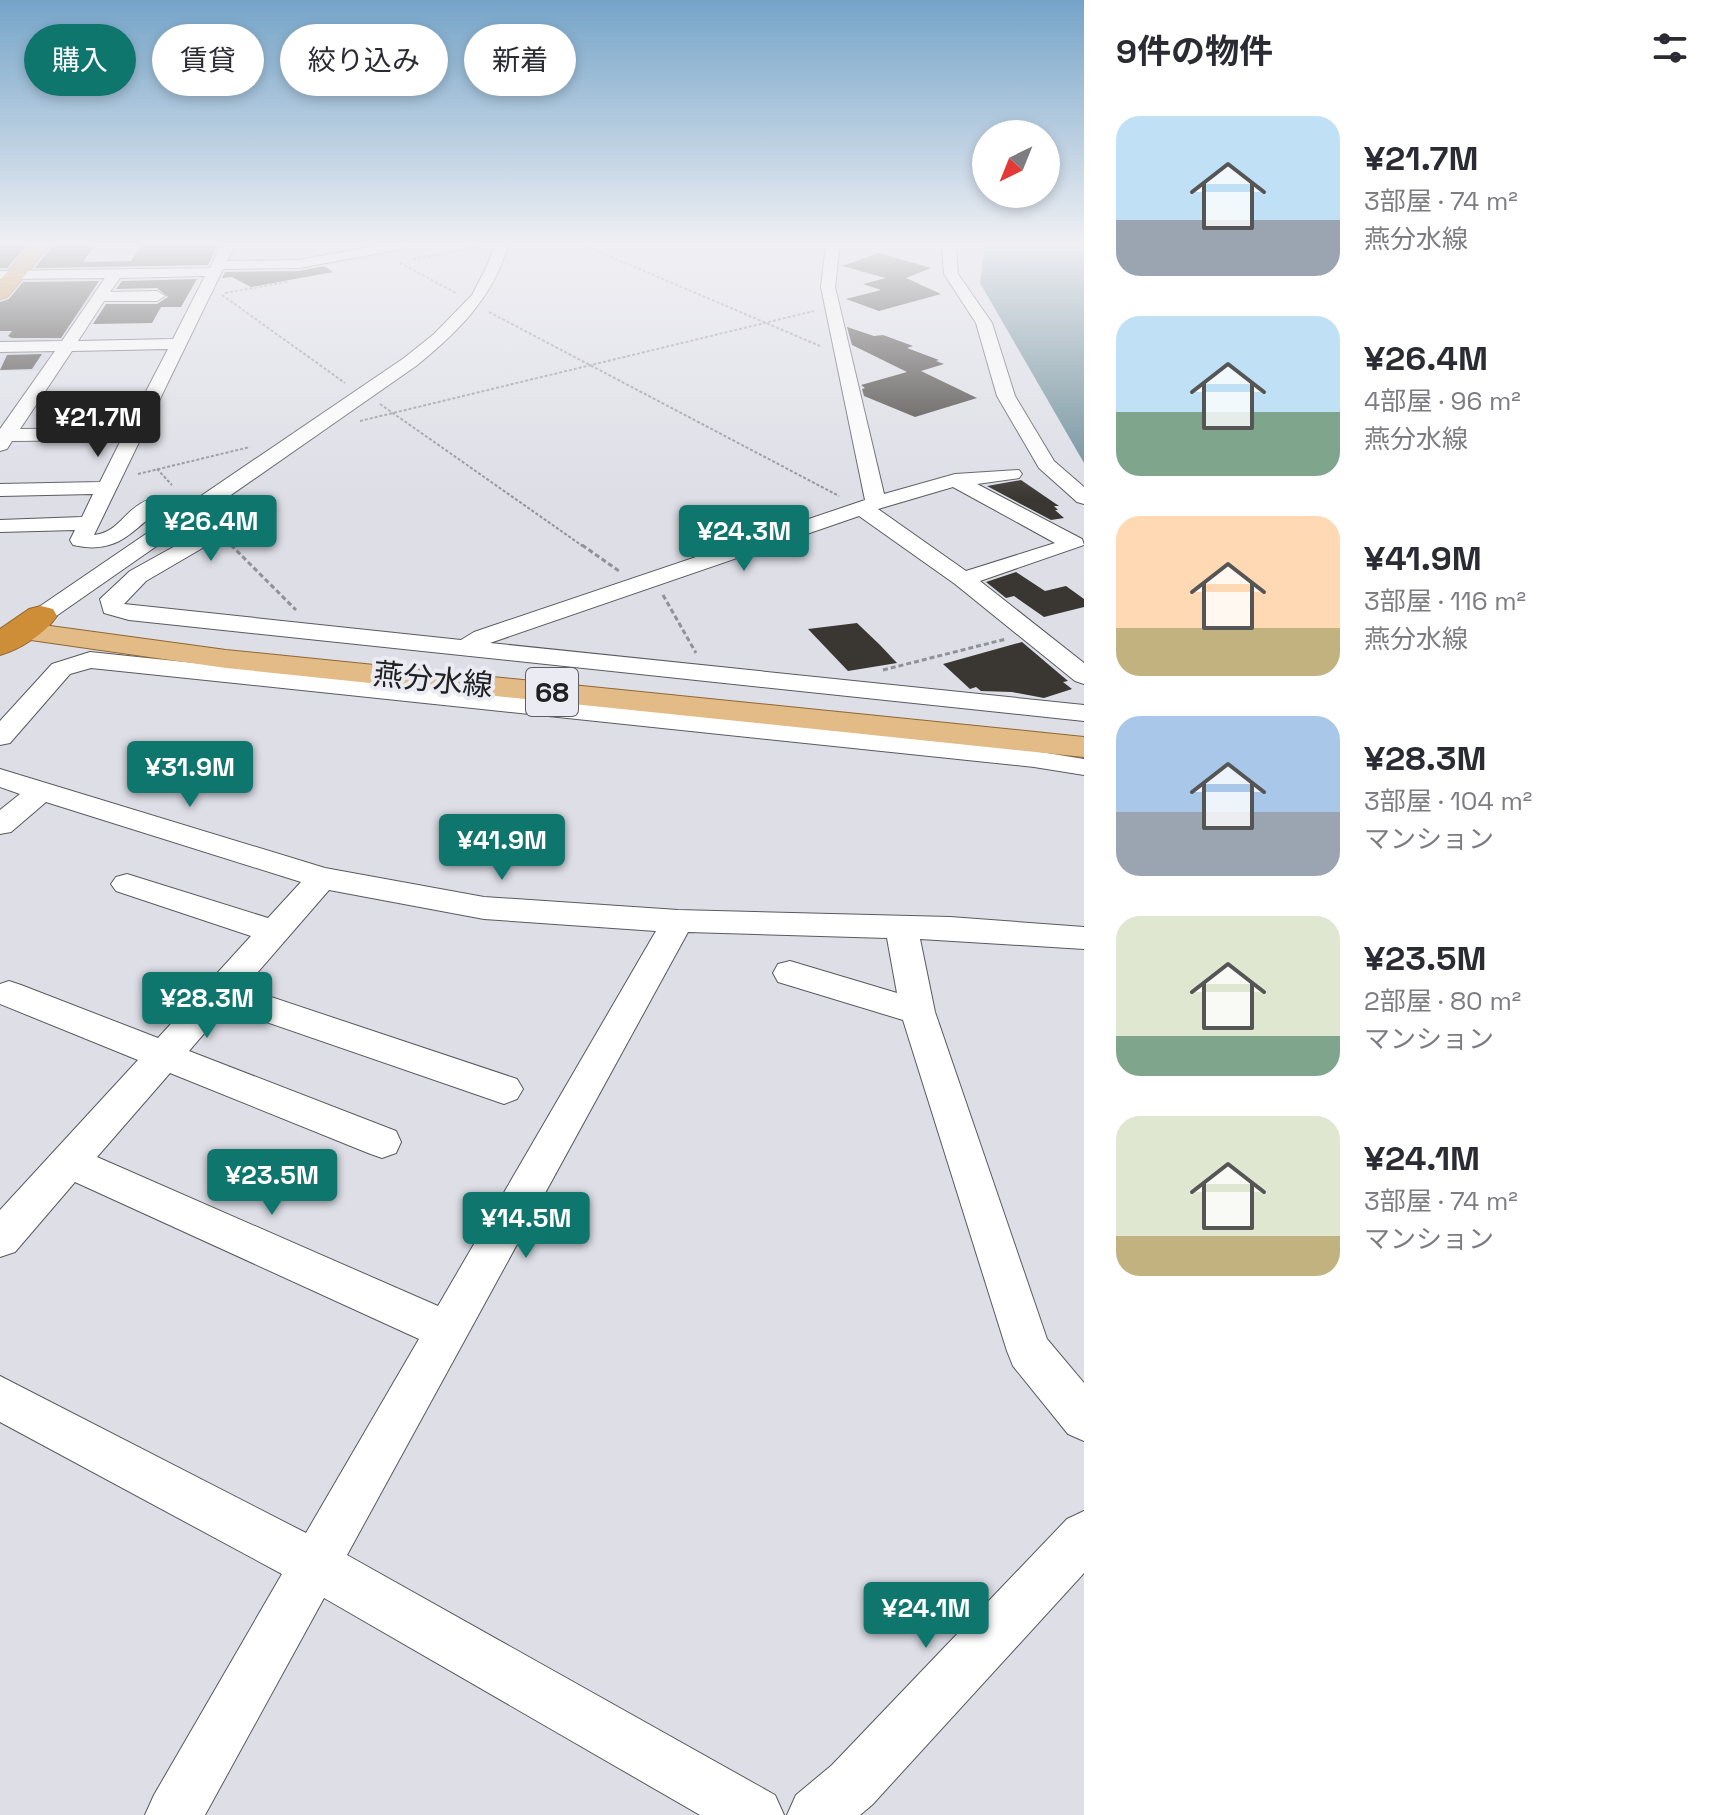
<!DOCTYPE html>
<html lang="ja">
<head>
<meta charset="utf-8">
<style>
	body { margin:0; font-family:"Space Grotesk","Noto Sans JP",sans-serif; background:#f7f7f7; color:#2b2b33; height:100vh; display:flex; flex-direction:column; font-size:30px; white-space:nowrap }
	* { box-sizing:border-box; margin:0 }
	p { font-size:26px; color:#7c7c81 }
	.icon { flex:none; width:44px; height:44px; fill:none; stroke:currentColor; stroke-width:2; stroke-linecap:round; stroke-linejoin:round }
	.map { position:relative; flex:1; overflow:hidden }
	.panel { display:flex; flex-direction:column; background:#fff; width:640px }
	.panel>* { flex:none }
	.top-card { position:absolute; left:24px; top:24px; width:760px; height:72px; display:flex; gap:16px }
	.needle { width:52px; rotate:223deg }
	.controls { position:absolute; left:972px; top:120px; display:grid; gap:16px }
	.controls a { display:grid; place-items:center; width:88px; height:88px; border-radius:50%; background:#fff; box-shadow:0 4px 12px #0003; font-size:40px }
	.price { position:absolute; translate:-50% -68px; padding:0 18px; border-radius:8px; background:#0f766e; color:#fff; font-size:26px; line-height:52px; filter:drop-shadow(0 2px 4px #0008) }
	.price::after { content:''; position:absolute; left:50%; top:48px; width:24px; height:18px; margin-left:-12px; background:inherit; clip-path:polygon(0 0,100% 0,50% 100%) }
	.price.on { background:#222; color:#fff }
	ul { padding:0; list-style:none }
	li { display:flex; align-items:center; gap:24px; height:200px; padding:0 32px }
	li span { display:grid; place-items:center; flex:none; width:224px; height:160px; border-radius:24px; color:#555 }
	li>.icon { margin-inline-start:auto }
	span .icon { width:96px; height:96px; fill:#fffc; stroke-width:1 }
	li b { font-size:34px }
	h2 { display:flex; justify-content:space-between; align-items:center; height:96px; padding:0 32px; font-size:34px }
	.chip { padding:0 28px; border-radius:36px; background:#fff; box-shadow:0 4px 12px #0003; font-size:28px; line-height:72px }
	.chip.on { background:#0f766e; color:#fff }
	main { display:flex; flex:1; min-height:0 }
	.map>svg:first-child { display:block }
	.built { fill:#d0d1e0 }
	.water { fill:#6a8c97 }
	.building { fill:#3a3631 }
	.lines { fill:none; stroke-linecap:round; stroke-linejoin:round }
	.minor-casing { stroke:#595a60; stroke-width:2 }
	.major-casing { stroke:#916730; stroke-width:2 }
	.highway-casing { stroke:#916730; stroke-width:2 }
	.path-far1 { stroke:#919197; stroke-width:2; stroke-dasharray:3 2; stroke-linecap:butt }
	.path { stroke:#919197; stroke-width:3; stroke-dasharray:5 3; stroke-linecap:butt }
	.minor { fill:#fff; fill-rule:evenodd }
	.major { fill:#e2bb87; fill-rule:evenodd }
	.highway { fill:#ce8d37; fill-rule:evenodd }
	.labels { text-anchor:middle; stroke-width:8; stroke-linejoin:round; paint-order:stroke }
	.shield { fill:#ebebf3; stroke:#5e5e62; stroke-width:2 }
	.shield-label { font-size:28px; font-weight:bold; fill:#212124 }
	.street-label { font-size:30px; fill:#212124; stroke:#ebebf3 }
</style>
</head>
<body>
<main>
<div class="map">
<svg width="1084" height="1815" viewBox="0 0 1084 1815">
	<rect width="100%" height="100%" fill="#dddee6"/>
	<path class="built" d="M0,245H134L42,371H0Z"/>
	<path class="water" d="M985,245H1084V463L980,283Z"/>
	<g class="building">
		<path d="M0,245H27L7,268H0Z"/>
		<path d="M53,245H95L83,262L131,261L142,245H218L208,265L35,268Z"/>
		<path d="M879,253L931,268L906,278L941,294L879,311L846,299L881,290L863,284L886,278L842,266Z"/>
		<path d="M324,266L333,272L251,287L232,277L222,278L225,272L299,271Z"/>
		<path d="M197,279L181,307H161L152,323L93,324L106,304H157L168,297L157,288L116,289L122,281Z"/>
		<path d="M99,281L61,338H12L8,336L12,331H0V302L9,299L23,282Z"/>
		<path d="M847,327L874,336L883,335L913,346L907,348L939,360L936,361L944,364L921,371L977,398L915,417L864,396L862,389L865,388L861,385L907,372L852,345Z"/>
		<path d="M42,354L32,369L0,370L7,355Z"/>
		<path d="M1021,480L1059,506H1054L1058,510H1055L1064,518L1051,520L987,486Z"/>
		<path d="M1016,572L1045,591L1066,586L1084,599V607L1044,617L1014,596L1006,598L986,582Z"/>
		<path d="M857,623L880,645L897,663L848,671L808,629Z"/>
		<path d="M1022,642L1068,681L1063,682L1072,689L1044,698L1012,692L981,691L976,687L970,689L943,664Z"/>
	</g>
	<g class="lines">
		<defs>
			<g id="minor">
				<path d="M221,245H235L227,261L299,260L380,245H410L403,249L299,268L223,269L94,535C116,533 123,514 140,504C155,494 179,497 195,500L404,358L434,334L472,295L488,264L494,245H508C493,298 458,332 416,366L185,527L202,530L209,541L206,546L146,581L124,604L461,640L474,632L865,500L821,287L826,245H840L835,287L884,494L955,474L1019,470L1022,474L1019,478L977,484L1082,539L1084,545L980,581L1084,663V684L1075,681L955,584L859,516L490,643L1084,705V721L129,620L104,613L100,599L130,571L186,540L171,536L49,621H33L29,616L33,611L181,510C141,501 136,560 73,545L70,540L75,530L0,532V520L82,517L93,494L0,496V484L100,482L121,440L12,441L7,449L0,451V429L55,351L0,352V342L62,341L105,278L0,279V271L210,268ZM205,276L173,339L78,341L104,301H157L165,296L157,291L110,292L120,278ZM168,349L127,428L20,429L72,351ZM953,487L1055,543L966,571L878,509Z"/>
				<path d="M942,245H956L958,274L992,323L1015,396L1054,461L1084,487V504L1077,502L1039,468L997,396L976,323L944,274Z"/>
				<path d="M90,652L1034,751L1084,759V775L1034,767L91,668L70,674L10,743L0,745V721L52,664Z"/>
				<path d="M0,769L325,868L484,897L678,910L950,917L1084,927V949L920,939L935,1012L1047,1339L1084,1383V1441L1068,1434L1013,1366L1007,1351L903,1020L778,982L773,973L778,964L790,961L897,993L887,938L688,932L347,1555L775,1795L784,1815H700L324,1598L205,1815H145L154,1795L282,1574L0,1422V1376L306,1533L419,1339L75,1182L15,1252L0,1257V1210L138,1060L0,1004V984L9,981L21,985L158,1038L251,936L116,891L111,884L116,877L127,874L268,918L301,882L46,802L11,832L0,834V810L20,794L0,787ZM329,890L484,919L656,931L438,1306L97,1157L170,1073L368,1153L382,1158L396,1153L401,1142L396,1131L189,1051L226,1008L504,1104L517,1099L523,1089L517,1079L244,988Z"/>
				<path d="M1084,1511V1573L872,1805L860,1815H787L796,1795L832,1765L1067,1519Z"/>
			</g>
			<path id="major" d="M21,622L226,650L1084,737V757L226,668L10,637L6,631L10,625Z"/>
			<g id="highway">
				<path d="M31,245H50L7,297L0,299V280Z"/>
				<path d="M41,606L53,609L57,616C46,633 19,650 0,655V629L29,609Z"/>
			</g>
		</defs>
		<use href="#minor" class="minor-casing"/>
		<use href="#major" class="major-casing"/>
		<use href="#highway" class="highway-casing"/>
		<g class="path-far1">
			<path d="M583,245L820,346"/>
			<path d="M413,259L482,246"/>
			<path d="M400,263L456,293"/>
			<path d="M225,293L287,282"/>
			<path d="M222,295L345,383"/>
			<path d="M489,312L839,496"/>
			<path d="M380,404L584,547"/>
			<path d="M360,421L814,311"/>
			<path d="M157,469L172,485"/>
			<path d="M138,474L250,447"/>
			<path d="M220,534L233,547"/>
		</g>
		<g class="path">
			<path d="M231,545L296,610"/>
			<path d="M582,545L619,571"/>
			<path d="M663,595L696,653"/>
			<path d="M883,670L1006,639"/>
		</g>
		<use href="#minor" class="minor"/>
		<use href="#major" class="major"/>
		<use href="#highway" class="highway"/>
	</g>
	<linearGradient id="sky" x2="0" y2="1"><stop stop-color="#75a4c8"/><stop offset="0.49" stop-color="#f0f0f4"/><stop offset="1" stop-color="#f0f0f4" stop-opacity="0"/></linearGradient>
	<rect width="1084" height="499" fill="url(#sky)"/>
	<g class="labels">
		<rect class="shield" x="526" y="668" width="52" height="48" rx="6"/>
		<g class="shield-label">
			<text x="552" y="702">68</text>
		</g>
		<g class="street-label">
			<text transform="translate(433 680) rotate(6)" y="10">燕分水線</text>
		</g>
	</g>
</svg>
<div class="controls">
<a><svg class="needle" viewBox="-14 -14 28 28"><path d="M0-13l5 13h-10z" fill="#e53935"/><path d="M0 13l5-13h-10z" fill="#7c7c81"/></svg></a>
</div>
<b class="price on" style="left:98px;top:459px">¥21.7M</b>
<b class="price" style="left:211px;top:563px">¥26.4M</b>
<b class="price" style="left:744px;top:573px">¥24.3M</b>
<b class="price" style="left:190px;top:809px">¥31.9M</b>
<b class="price" style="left:502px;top:882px">¥41.9M</b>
<b class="price" style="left:207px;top:1040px">¥28.3M</b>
<b class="price" style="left:272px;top:1217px">¥23.5M</b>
<b class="price" style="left:526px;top:1260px">¥14.5M</b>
<b class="price" style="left:926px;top:1650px">¥24.1M</b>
<div class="top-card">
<a class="chip on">購入</a>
<a class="chip">賃貸</a>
<a class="chip">絞り込み</a>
<a class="chip">新着</a>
</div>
</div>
<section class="panel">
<h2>9件の物件<svg class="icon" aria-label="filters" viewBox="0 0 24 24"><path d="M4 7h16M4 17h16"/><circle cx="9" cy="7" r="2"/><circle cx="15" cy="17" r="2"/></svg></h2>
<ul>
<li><span style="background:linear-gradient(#bfe0f5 65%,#9aa5b1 0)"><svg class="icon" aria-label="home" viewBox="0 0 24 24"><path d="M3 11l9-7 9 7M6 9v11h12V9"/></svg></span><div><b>¥21.7M</b><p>3部屋 · 74 m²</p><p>燕分水線</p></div></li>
<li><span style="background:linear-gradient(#bfe0f5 60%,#7fa58c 0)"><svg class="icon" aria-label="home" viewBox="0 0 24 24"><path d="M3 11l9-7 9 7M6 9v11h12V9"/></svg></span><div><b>¥26.4M</b><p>4部屋 · 96 m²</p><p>燕分水線</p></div></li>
<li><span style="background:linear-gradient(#ffd9b3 70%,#c2b280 0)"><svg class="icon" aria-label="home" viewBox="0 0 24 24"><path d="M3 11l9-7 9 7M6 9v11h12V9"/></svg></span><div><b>¥41.9M</b><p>3部屋 · 116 m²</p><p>燕分水線</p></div></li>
<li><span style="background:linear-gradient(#a9c7e8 60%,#9aa5b1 0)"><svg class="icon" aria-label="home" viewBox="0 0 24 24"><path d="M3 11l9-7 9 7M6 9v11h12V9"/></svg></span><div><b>¥28.3M</b><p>3部屋 · 104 m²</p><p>マンション</p></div></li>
<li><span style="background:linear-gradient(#dfe7d0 75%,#7fa58c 0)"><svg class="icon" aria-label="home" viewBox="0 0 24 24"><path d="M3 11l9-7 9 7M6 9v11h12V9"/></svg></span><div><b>¥23.5M</b><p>2部屋 · 80 m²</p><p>マンション</p></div></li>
<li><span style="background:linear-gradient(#dfe7d0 75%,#c2b280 0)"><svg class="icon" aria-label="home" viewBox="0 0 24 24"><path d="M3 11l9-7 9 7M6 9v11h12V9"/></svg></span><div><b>¥24.1M</b><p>3部屋 · 74 m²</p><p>マンション</p></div></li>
</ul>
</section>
</main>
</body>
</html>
